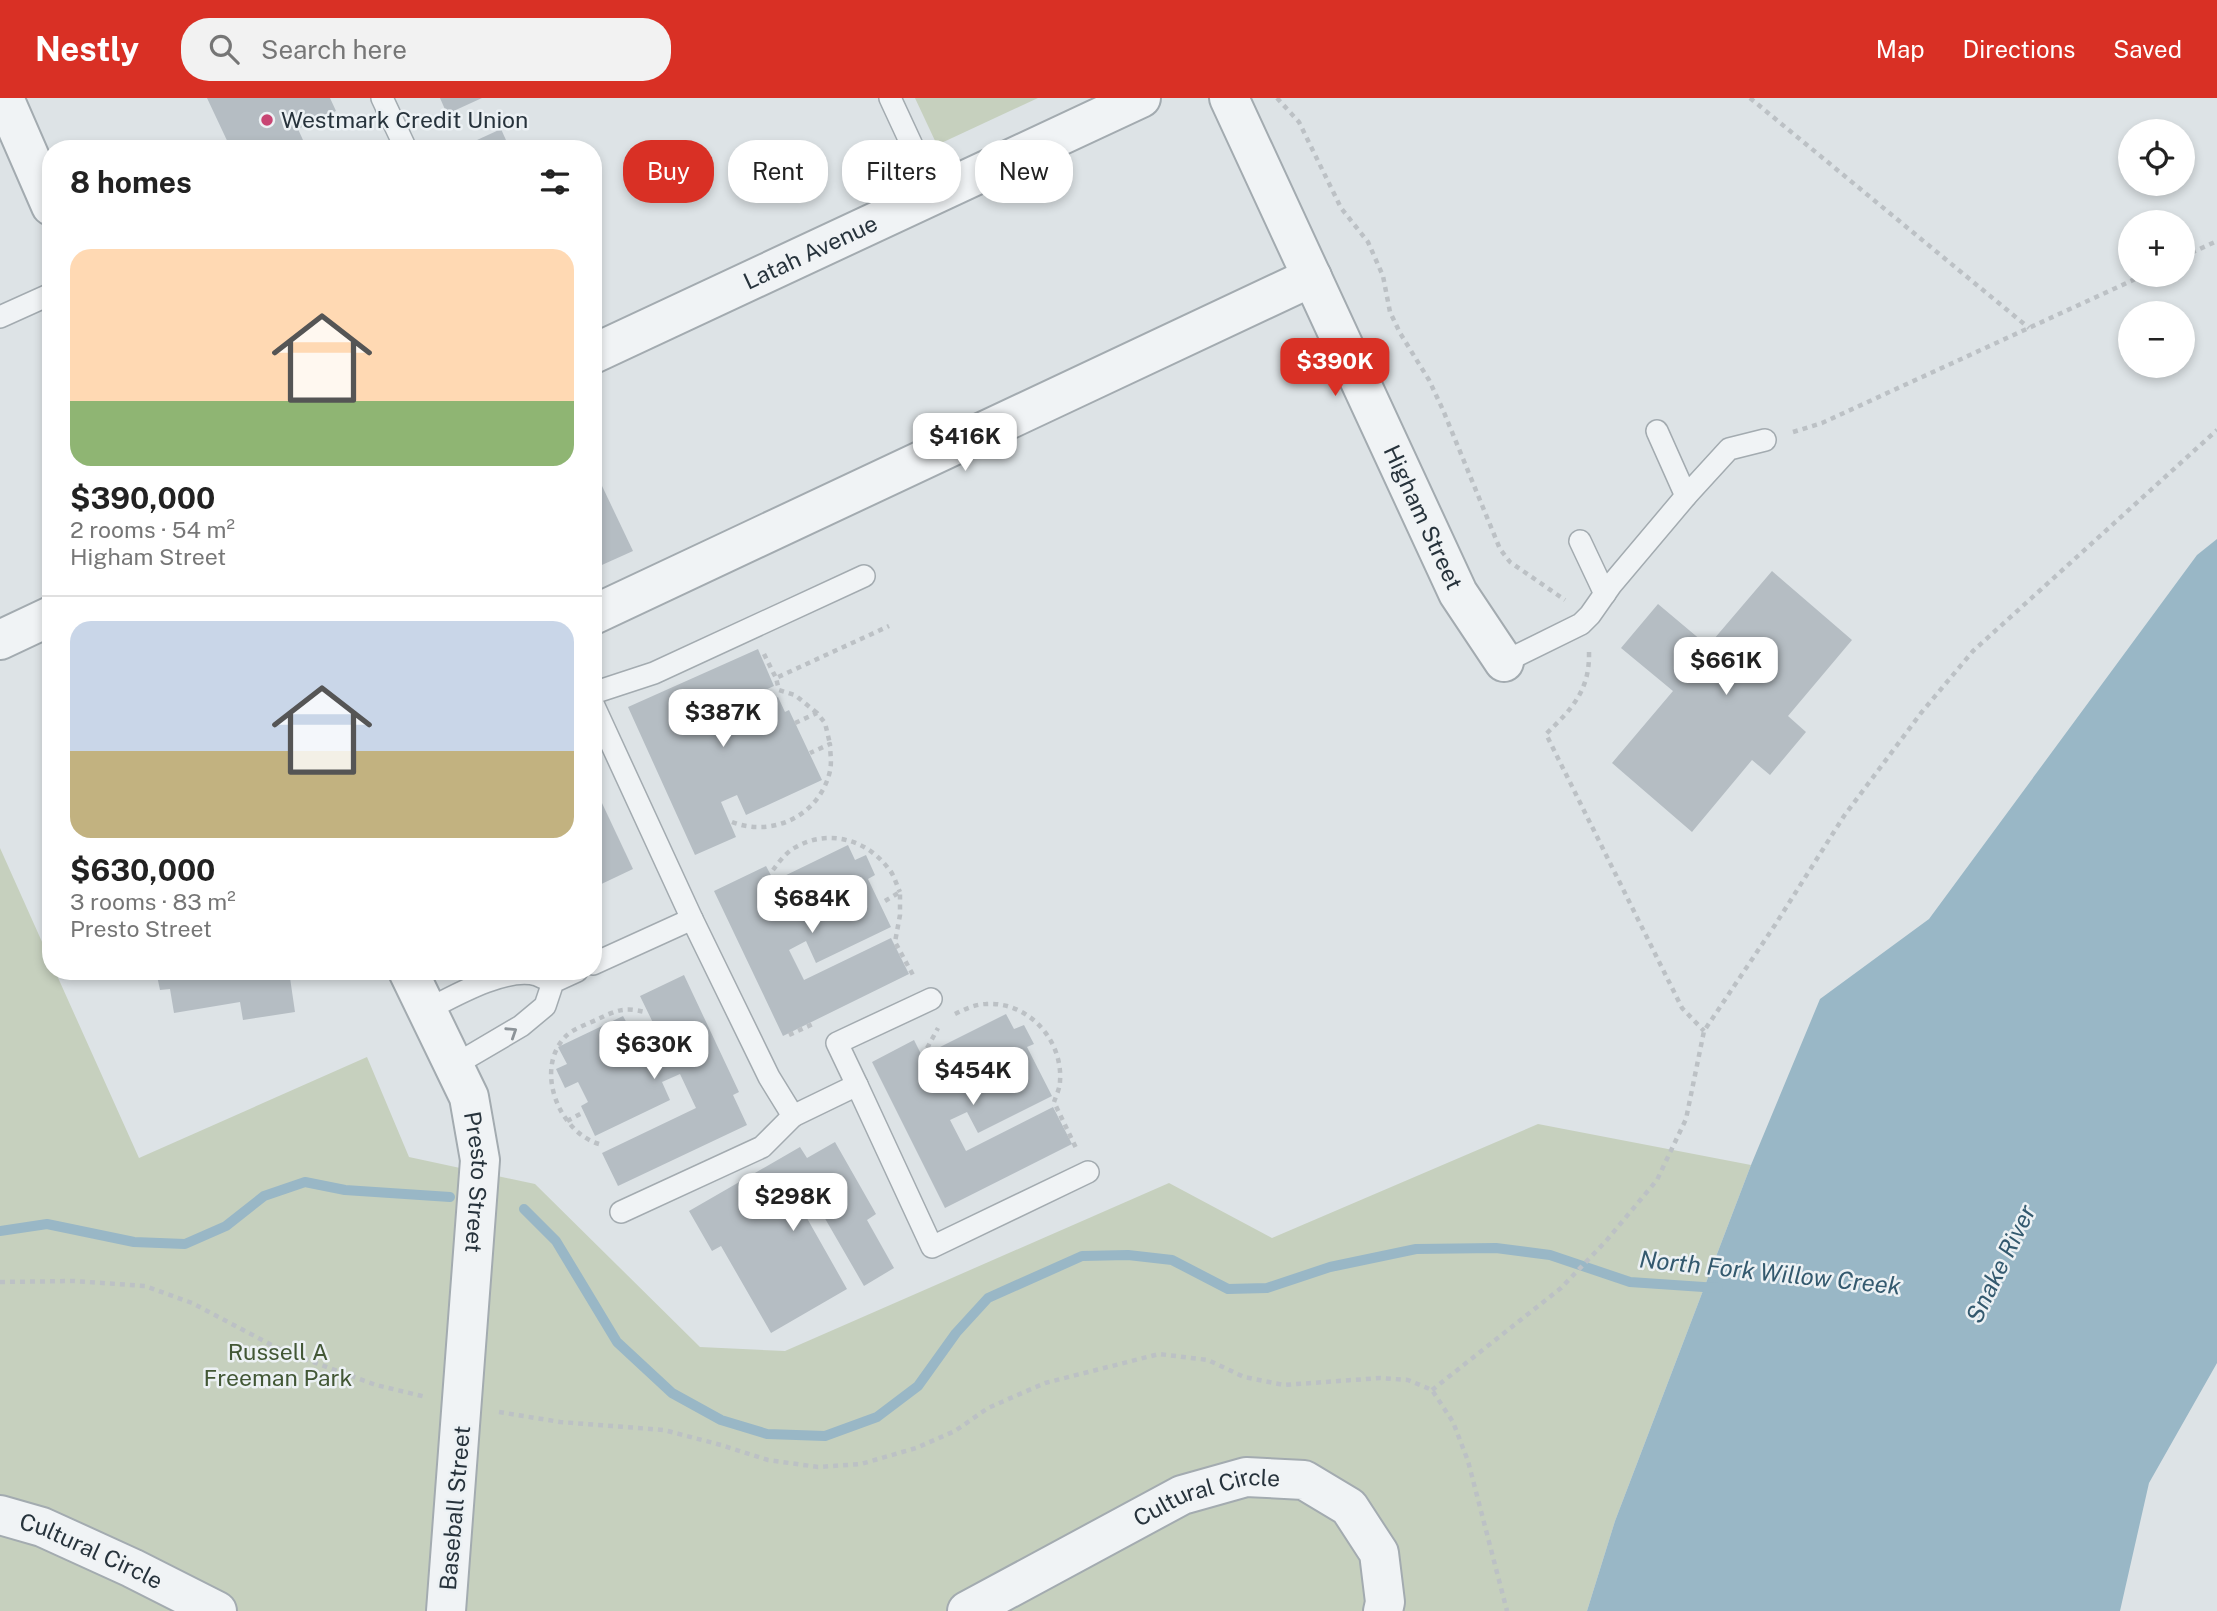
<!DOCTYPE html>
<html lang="en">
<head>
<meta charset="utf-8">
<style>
	body { margin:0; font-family:"Public Sans",sans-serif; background:#f2f2f2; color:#222; height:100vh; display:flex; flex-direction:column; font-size:26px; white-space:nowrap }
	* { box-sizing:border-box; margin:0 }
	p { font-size:23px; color:#767676 }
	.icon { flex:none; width:38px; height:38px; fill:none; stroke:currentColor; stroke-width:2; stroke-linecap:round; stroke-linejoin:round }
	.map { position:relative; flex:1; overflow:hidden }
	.side { position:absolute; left:42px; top:42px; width:560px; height:840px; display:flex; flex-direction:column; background:#fff; border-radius:28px; box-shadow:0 4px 10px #0003 }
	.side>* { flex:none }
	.top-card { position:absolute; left:623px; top:42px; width:665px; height:63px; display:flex; gap:14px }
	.fabs { position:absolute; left:2118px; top:21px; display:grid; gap:14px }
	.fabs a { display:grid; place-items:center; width:77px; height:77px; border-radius:50%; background:#fff; box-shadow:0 4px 10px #0003; font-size:35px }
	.price { position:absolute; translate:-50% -60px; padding:0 16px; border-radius:14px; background:#fff; color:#222; font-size:23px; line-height:46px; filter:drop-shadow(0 2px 4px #0008) }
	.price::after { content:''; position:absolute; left:50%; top:42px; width:21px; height:16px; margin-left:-10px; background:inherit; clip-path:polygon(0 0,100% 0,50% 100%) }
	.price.current { background:#d93025; color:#fff }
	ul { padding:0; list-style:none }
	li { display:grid; align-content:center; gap:14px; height:371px; padding:0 28px }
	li+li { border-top:2px solid #e0e0e0 }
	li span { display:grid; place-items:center; height:217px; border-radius:21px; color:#555 }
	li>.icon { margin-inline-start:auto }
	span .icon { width:126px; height:126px; fill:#fffc; stroke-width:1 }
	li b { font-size:30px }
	h2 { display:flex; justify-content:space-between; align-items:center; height:84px; padding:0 28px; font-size:30px }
	.pill { padding:0 24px; border-radius:28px; background:#fff; box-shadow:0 4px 10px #0003; font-size:24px; line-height:63px }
	.pill.current { background:#d93025; color:#fff }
	header { display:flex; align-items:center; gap:42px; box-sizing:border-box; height:98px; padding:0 35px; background:#d93025; color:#fff }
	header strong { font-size:33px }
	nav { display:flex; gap:38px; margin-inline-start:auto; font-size:24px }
	.search { width:490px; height:63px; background:#f2f2f2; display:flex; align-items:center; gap:18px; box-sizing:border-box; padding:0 24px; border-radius:28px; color:#767676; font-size:26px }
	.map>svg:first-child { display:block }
	.green { fill:#c6d0be }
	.water { fill:#99b7c6 }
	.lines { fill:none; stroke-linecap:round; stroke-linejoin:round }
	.stream { stroke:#99b7c6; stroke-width:10 }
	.building { fill:#b5bdc3 }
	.service-casing { stroke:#a3abb0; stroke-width:24 }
	.minor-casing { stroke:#a3abb0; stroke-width:42 }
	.path { stroke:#bcc1c5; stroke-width:4.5; stroke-dasharray:5 5; stroke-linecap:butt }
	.service { stroke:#f0f3f5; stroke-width:21 }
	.minor { stroke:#f0f3f5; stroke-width:38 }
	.oneway { stroke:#8c9398 }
	.poi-dot { fill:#c84573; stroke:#ecf1f4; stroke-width:2.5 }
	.labels { text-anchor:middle; stroke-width:5; stroke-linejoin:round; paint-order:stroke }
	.poi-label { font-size:23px; fill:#27333c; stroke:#ecf1f4; text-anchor:start }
	.street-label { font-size:23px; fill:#27333c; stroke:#ecf1f4 }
	.park-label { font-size:23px; fill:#425735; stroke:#ecf1f4 }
	.water-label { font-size:24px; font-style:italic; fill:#33596e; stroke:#ecf1f4 }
</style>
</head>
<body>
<header>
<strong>Nestly</strong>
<div class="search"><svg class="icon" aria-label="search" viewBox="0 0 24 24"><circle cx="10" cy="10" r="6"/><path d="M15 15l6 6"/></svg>Search here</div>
<nav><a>Map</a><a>Directions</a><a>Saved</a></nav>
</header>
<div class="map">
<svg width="2217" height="1513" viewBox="0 0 2217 1513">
	<rect width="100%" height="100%" fill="#dde3e6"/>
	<g class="green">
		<path d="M915,0H1038L937,47Z"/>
		<path d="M0,750L51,864V873H55L139,1060L367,959L409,1059L535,1086L700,1249L785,1253L1169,1085L1272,1140L1538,1026L1751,1067L1615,1423L1587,1513H0Z"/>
	</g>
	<path class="water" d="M2217,441V1265L2149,1385L2120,1513H1587L1615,1423L1751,1067L1820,901L1929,821L2197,457Z"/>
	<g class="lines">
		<g class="stream">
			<path d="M524,1111L556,1143L617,1244L672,1295L721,1322L767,1336L825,1338L877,1319L918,1288L956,1235L988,1200L1082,1158L1128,1157L1172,1162L1228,1191L1267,1190L1330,1169L1416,1151L1496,1150L1550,1157L1630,1184L1718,1190"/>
			<path d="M0,1133L47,1126L134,1144L185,1146L226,1128L264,1098L305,1084L345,1092L450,1099"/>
		</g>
	</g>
	<g class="building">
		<path d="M207,0H330L336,13L298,31L307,51H231Z"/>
		<path d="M440,0H482L447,16Z"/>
		<path d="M501,31L510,51H466L464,48Z"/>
		<path d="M593,369L633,453L593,471Z"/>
		<path d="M1772,473L1852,542L1788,618L1806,634L1770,677L1752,662L1692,734L1612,665L1673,593L1621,550L1658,506L1708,548Z"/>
		<path d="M758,551L774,588L690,626L695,637L778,599L785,614L789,612L822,682L746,717L737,697L721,704L736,739L695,757L628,609Z"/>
		<path d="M593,686L633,771L593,790Z"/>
		<path d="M848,747L855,762L866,757L875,777L868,781L891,829L816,865L806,843L789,852L804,882L891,840L909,876L783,938L714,793L766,768L774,783Z"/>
		<path d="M156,873H289L295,914L243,922L240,904L174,915L170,891L160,892Z"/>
		<path d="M684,877L739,994L733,997L747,1027L618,1088L602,1055L696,1010L680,976L662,984L670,1002L595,1038L581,1008L588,1004L578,984L565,990L556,971L567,966L558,949L623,918L629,929L640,924L645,936L656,931L640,898Z"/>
		<path d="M1006,916L1014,931L1024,927L1034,946L1027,949L1052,998L978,1035L967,1014L950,1022L966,1053L1053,1009L1072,1046L945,1110L872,964L914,942L931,976L947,968L938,950Z"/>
		<path d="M835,1044L876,1116L867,1122L894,1170L864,1188L812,1098L799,1106L847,1191L771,1235L721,1148L712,1153L689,1113L800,1049L807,1060Z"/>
	</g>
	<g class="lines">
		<defs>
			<g id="service">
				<path d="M382,0L406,51"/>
				<path d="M890,0L935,97"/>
				<path d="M0,219L51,196"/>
				<path d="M1657,333L1686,398"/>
				<path d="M1580,443L1605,496"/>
				<path d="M1504,564L1581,526L1590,517L1611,487L1686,398L1729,351L1765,342"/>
				<path d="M593,595L654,575L864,478"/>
				<path d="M593,606L692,821L769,979L793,1018L857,987L932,1149L1088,1074"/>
				<path d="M593,866L692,821"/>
				<path d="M427,912C454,898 506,868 537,877C542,879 548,882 553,884"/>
				<path d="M453,968L521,928L545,908L553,884L577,873"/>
				<path d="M857,987L837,945L931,901"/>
				<path d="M621,1114L762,1049L793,1018"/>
			</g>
			<g id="minor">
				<path d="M4,0L51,108"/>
				<path id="s1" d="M1229,0L1458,495L1504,564"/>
				<path id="s2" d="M593,256L1141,0"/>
				<path d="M593,517L1312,179"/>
				<path d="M0,542L51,518"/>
				<path id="s3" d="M408,873L469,999L480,1062L446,1513"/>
				<path id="s4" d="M0,1417L42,1429L132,1470L217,1513"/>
				<path id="s5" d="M967,1513L1182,1397L1246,1379L1304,1382L1349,1409L1379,1455L1385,1504L1383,1513"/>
			</g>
		</defs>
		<use href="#service" class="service-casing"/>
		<use href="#minor" class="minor-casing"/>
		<g class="path">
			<path d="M1277,0L1299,24L1341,110L1368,144L1383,178L1390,214L1400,235L1429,282L1443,312L1500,451L1510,464L1565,502"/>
			<path d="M1750,0L2029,230"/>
			<path d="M2182,159L2217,143"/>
			<path d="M1793,334L1822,325L2144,177"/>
			<path d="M1589,554C1590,592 1572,611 1546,636L1682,910L1704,933"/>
			<path d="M764,556L776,580"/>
			<path d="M817,615L795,597L779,592L776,580L889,528"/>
			<path d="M795,625L817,615L825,625L830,646"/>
			<path d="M732,724C773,740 820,717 830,673C832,664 830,654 830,646L810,655"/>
			<path d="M773,772C779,764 786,754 796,749C828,731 866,741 888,770C894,776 896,786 900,794"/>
			<path d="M885,803L900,794V817L895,844L913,877"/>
			<path d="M955,916C965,911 976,906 986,906C1028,903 1063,942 1060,983C1060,990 1056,998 1054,1004L1076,1050"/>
			<path d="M789,937L815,925"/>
			<path d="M932,968L925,954L938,930"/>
			<path d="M567,1023L584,1014"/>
			<path d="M599,1046C559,1034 534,972 565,939C572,931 588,926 598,921C617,912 624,909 645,914"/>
			<path d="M0,1184L74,1183L145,1188L192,1205L283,1253L376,1287L426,1299"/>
			<path d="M1432,1292L1561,1190L1606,1143L1657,1082L1686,1021L1704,933L1775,827L1844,718L1921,615L1973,553L2217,332"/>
			<path d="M499,1314L560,1324L664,1332L721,1347L768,1362L818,1369L861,1366L916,1350L955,1333L988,1310L1045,1285L1159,1256L1208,1262L1244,1279L1284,1287L1380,1280L1408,1282L1432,1292L1453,1324L1468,1363L1507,1513"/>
		</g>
		<use href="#service" class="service"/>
		<use href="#minor" class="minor"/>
	</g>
	<defs><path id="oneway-chevron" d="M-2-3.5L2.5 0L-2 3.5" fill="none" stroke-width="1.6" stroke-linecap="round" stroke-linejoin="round" transform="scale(1.75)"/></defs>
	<use class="oneway" href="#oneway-chevron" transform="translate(512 934) rotate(-33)"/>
	<circle class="poi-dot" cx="267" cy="22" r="7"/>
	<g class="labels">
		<g class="poi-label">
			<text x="281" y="30">Westmark Credit Union</text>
		</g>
		<g class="street-label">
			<text dy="8" stroke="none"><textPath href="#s2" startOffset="240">Latah Avenue</textPath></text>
			<text dy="8" stroke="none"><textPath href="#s1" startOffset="462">Higham Street</textPath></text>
			<text dy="8" stroke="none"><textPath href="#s3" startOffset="226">Presto Street</textPath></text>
			<text dy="8" stroke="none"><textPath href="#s5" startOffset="268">Cultural Circle</textPath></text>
			<text transform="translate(455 1410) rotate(-85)" y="8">Baseball Street</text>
			<text dy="8" stroke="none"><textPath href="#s4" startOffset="98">Cultural Circle</textPath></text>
		</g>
		<g class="park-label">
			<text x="278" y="1262">Russell A<tspan x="278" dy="26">Freeman Park</tspan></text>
		</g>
		<g class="water-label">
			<text transform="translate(2001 1166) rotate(-64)" y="8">Snake River</text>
			<text transform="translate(1770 1175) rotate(6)" y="8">North Fork Willow Creek</text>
		</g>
	</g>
</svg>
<div class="fabs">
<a><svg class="icon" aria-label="locate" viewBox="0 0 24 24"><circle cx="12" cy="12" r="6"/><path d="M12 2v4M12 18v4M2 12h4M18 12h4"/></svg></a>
<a>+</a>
<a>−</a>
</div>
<b class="price current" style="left:1335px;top:300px">$390K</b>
<b class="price" style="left:965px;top:375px">$416K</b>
<b class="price" style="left:1726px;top:599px">$661K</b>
<b class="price" style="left:723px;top:651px">$387K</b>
<b class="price" style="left:812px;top:837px">$684K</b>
<b class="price" style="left:654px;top:983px">$630K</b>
<b class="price" style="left:973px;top:1009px">$454K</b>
<b class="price" style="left:793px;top:1135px">$298K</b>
<div class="top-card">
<a class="pill current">Buy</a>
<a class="pill">Rent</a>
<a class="pill">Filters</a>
<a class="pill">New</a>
</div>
<section class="side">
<h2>8 homes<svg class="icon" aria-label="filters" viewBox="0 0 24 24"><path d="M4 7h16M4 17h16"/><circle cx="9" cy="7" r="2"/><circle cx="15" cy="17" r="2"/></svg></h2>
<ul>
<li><span style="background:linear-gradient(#ffd9b3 70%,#8fb573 0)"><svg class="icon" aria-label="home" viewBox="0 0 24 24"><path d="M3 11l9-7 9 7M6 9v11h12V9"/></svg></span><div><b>$390,000</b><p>2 rooms · 54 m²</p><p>Higham Street</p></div></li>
<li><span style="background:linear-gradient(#c9d6e8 60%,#c2b280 0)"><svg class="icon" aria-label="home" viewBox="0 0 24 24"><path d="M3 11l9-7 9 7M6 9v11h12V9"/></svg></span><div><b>$630,000</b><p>3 rooms · 83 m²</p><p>Presto Street</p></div></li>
</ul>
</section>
</div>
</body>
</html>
